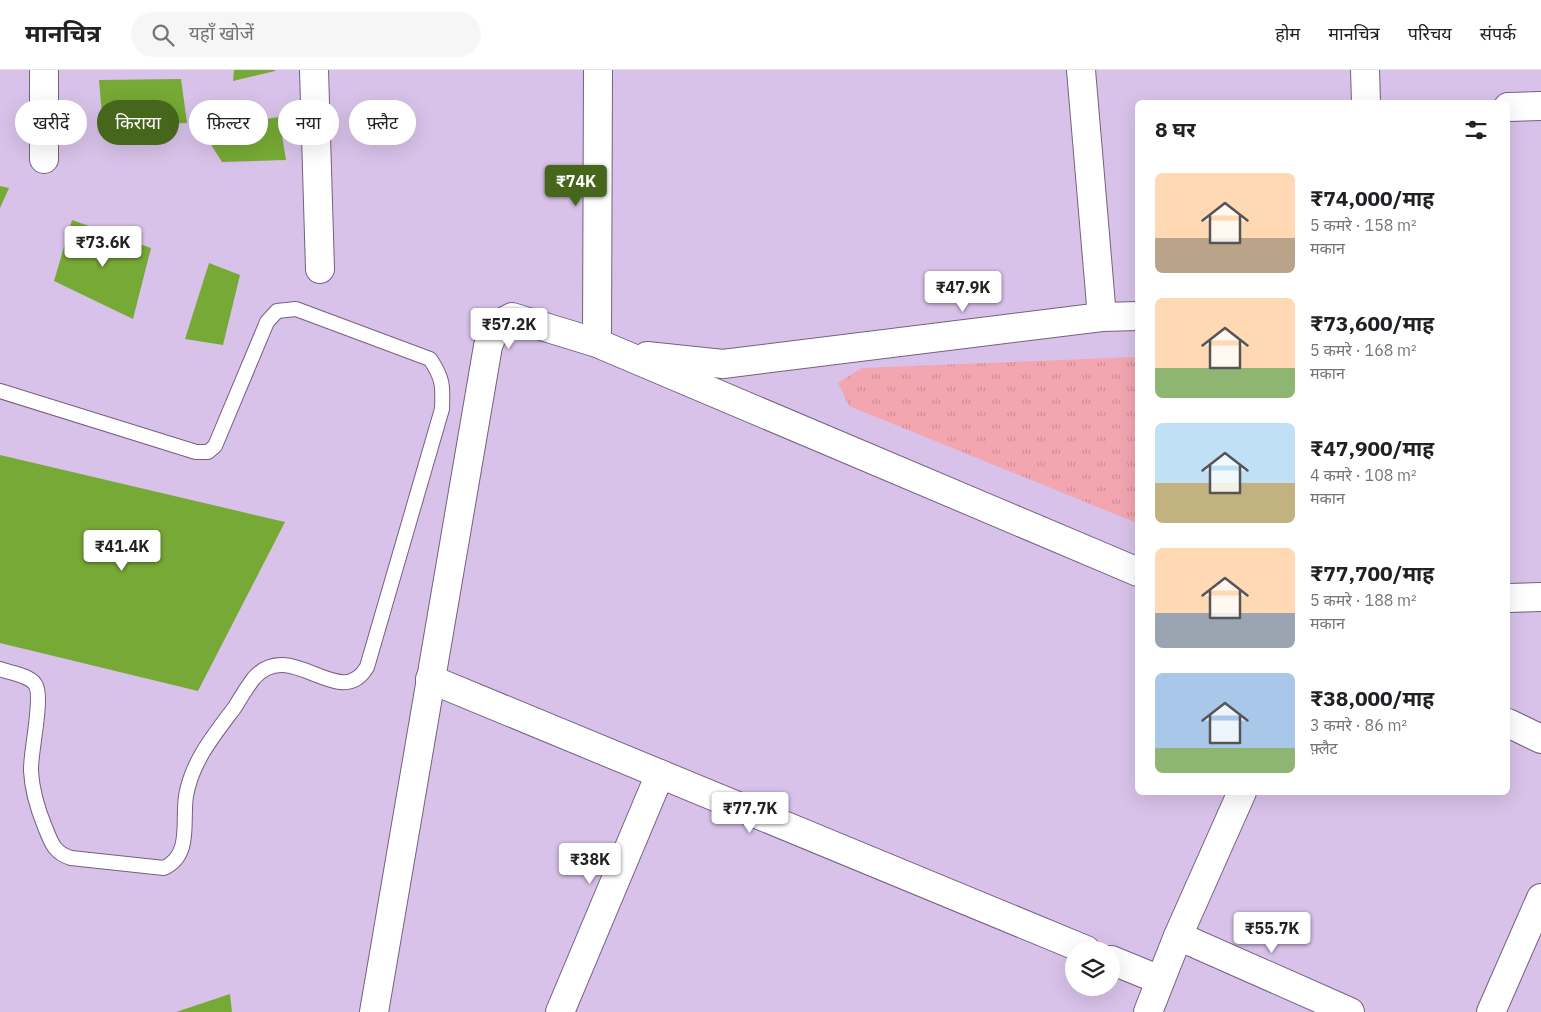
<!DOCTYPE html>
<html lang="hi">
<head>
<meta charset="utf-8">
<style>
	body { margin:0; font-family:"IBM Plex Sans","Noto Sans Devanagari",sans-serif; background:#f6f6f6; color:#202124; height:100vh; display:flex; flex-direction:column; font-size:19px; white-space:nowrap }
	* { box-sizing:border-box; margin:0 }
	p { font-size:16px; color:#757577 }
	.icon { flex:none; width:28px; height:28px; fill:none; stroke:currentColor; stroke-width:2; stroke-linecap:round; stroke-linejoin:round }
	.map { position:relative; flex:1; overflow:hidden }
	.panel { position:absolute; left:1135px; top:30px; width:375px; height:695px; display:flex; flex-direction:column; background:#fff; border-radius:8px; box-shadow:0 5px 20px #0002 }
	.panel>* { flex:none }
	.banner { position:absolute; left:15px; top:30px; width:475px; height:45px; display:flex; gap:10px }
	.buttons { position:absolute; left:1065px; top:871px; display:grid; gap:10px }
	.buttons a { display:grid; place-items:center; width:55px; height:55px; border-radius:50%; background:#fff; box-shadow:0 5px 20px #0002; font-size:25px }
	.price { position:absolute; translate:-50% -42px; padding:0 11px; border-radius:5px; background:#fff; color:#222; font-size:16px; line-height:32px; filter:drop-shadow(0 1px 2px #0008) }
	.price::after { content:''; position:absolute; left:50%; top:30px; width:15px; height:11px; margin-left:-8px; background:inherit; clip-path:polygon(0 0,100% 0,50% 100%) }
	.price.on { background:#46661b; color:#fff }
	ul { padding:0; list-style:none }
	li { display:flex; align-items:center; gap:15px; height:125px; padding:0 20px }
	li span { display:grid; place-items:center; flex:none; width:140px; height:100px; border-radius:8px; color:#555 }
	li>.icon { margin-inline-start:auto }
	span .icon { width:60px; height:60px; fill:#fffc; stroke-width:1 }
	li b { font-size:21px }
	h2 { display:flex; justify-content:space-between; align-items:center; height:60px; padding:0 20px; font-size:21px }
	.pill { padding:0 18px; border-radius:22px; background:#fff; box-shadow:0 5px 20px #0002; font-size:18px; line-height:45px }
	.pill.on { background:#46661b; color:#fff }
	header { display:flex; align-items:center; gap:30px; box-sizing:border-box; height:70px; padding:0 25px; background:#fff; border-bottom:1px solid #e0e0e0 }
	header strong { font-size:24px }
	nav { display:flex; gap:28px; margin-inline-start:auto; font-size:18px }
	.search { width:350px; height:45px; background:#f6f6f6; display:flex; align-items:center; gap:12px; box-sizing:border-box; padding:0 18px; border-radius:28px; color:#757577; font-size:19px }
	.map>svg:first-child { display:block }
	.park { fill:url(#park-tufts) }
	.building { fill:#77a936 }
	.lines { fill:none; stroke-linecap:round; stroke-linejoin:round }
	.lane-casing { stroke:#746083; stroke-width:16 }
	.street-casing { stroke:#746083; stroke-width:30 }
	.lane { stroke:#fff; stroke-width:14 }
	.street { stroke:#fff; stroke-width:28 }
</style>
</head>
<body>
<header>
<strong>मानचित्र</strong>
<div class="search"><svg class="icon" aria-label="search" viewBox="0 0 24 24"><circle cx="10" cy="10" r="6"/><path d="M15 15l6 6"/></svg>यहाँ खोजें</div>
<nav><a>होम</a><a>मानचित्र</a><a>परिचय</a><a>संपर्क</a></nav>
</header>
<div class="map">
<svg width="1541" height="942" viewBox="0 0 1541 942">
	<defs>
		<pattern id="park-tufts" width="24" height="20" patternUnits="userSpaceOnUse" patternTransform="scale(1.25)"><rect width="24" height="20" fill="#f3a5b0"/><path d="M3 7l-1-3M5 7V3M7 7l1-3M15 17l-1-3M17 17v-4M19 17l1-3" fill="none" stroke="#d08e98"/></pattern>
	</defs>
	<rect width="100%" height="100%" fill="#d8c2e9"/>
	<path class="park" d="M1137,287V453L849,336L838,313L862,298Z"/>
	<g class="building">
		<path d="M234,0H275V1L233,11Z"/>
		<path d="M181,9L187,53L103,57L99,10Z"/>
		<path d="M279,47L286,90L222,92L201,59Z"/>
		<path d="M0,116L9,118L0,138Z"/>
		<path d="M72,150L151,178L133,249L54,211Z"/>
		<path d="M209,193L240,205L223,275L185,269Z"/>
		<path d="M0,385L285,452L198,621L0,573Z"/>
		<path d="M230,924L232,942H176Z"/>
	</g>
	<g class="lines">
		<defs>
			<path id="lane" d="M0,321L196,382H208L215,376L267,252L277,241L296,239L430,289C443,308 443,316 442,339L367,597C340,643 291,566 254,608C247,617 241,627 235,637C214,665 192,691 186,726C182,752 192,785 164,798L71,788C54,783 51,772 45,757C38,740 32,720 31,701C30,683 44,626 35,614C29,605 10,603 0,599"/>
			<g id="street">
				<path d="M44,0V89"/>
				<path d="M314,0L320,199"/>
				<path d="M1365,0L1366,32"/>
				<path d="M1508,37L1541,36"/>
				<path d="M1102,247L1138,246"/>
				<path d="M597,273L598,0"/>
				<path d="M647,286L723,294L1102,247L1081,0"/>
				<path d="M1508,528L1541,527"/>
				<path d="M430,609L1086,880"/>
				<path d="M1508,653L1541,669"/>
				<path d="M1178,866L1350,942"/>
				<path d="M1111,890L1160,910"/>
				<path d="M374,942L488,276C493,263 498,253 512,247L597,273L1138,502"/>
				<path d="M560,942L660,704"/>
				<path d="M1148,942L1178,866L1242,722"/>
				<path d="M1491,942L1541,828"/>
			</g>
		</defs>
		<use href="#lane" class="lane-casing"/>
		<use href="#street" class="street-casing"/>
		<use href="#lane" class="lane"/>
		<use href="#street" class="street"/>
	</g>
</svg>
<div class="buttons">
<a><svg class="icon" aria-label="layers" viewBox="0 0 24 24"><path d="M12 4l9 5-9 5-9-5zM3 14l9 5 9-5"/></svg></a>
</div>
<b class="price on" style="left:576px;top:137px">₹74K</b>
<b class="price" style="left:103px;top:198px">₹73.6K</b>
<b class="price" style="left:963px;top:243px">₹47.9K</b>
<b class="price" style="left:509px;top:280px">₹57.2K</b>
<b class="price" style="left:122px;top:502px">₹41.4K</b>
<b class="price" style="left:750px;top:764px">₹77.7K</b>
<b class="price" style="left:590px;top:815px">₹38K</b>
<b class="price" style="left:1272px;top:884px">₹55.7K</b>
<div class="banner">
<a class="pill">खरीदें</a>
<a class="pill on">किराया</a>
<a class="pill">फ़िल्टर</a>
<a class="pill">नया</a>
<a class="pill">फ़्लैट</a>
</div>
<section class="panel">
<h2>8 घर<svg class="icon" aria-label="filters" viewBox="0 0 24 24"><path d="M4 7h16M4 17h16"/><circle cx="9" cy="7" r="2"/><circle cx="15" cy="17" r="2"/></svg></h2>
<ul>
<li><span style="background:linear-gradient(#ffd9b3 65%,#b9a48a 0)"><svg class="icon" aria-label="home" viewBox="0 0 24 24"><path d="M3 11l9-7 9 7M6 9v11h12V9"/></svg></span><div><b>₹74,000/माह</b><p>5 कमरे · 158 m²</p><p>मकान</p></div></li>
<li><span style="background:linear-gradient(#ffd9b3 70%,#8fb573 0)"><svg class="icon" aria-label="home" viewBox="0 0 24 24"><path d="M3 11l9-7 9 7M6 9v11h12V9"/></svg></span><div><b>₹73,600/माह</b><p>5 कमरे · 168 m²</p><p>मकान</p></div></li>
<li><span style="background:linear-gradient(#bfe0f5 60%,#c2b280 0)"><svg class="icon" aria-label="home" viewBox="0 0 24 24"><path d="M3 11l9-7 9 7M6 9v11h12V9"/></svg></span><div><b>₹47,900/माह</b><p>4 कमरे · 108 m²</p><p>मकान</p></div></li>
<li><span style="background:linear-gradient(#ffd9b3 65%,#9aa5b1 0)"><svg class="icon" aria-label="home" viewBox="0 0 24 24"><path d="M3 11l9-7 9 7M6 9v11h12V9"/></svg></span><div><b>₹77,700/माह</b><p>5 कमरे · 188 m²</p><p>मकान</p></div></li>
<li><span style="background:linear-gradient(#a9c7e8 75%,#8fb573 0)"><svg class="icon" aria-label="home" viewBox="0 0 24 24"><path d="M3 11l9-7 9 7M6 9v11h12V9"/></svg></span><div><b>₹38,000/माह</b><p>3 कमरे · 86 m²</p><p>फ़्लैट</p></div></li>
</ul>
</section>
</div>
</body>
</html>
